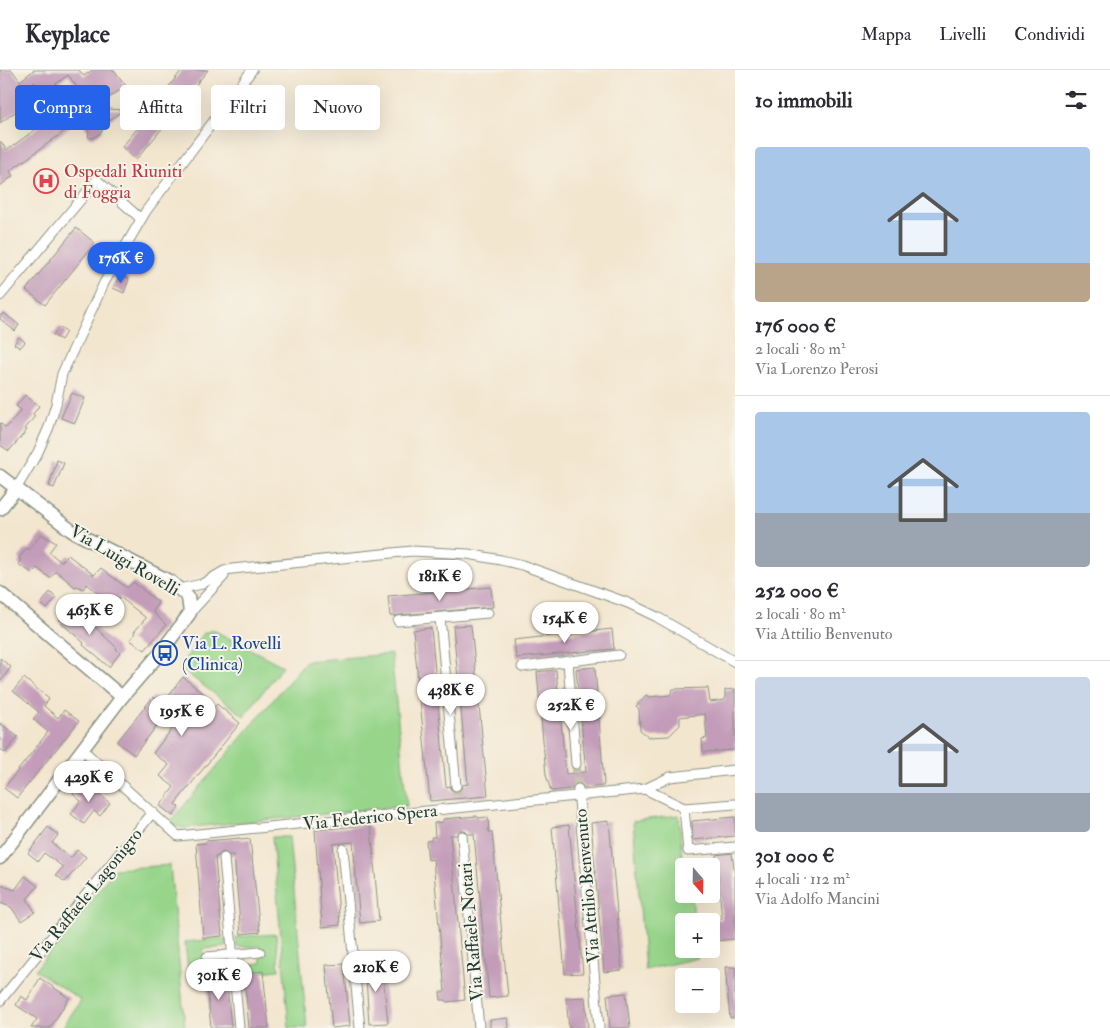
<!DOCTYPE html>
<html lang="it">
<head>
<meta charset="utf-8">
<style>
	body { margin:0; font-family:"IM FELL Double Pica",serif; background:#f2f2f3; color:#2b2b33; height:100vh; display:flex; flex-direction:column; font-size:19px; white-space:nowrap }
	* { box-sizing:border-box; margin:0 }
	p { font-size:16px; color:#7c7c81 }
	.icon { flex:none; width:28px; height:28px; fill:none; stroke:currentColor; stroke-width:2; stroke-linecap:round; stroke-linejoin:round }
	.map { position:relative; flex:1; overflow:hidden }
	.side { display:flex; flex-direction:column; background:#fff; width:375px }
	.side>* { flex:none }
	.banner { position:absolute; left:15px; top:15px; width:475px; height:45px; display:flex; gap:10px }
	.needle { width:32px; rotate:160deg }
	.controls { position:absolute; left:675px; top:788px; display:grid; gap:10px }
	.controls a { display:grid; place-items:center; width:45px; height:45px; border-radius:5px; background:#fff; box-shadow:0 5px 20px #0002; font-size:25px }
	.price { position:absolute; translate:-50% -42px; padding:0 11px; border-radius:18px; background:#fff; color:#222; font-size:16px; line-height:32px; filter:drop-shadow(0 1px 2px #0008) }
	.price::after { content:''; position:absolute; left:50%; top:30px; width:15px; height:11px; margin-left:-8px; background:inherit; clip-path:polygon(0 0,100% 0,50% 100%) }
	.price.active { background:#2563eb; color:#fff }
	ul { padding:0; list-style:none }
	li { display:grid; align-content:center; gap:10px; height:265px; padding:0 20px }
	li+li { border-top:1px solid #e1e1e2 }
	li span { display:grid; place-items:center; height:155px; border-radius:5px; color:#555 }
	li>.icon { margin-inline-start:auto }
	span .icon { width:90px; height:90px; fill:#fffc; stroke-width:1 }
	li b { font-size:21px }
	h2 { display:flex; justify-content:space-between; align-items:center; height:60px; padding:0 20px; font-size:21px }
	.tag { padding:0 18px; border-radius:5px; background:#fff; box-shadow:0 5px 20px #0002; font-size:18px; line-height:45px }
	.tag.active { background:#2563eb; color:#fff }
	header { display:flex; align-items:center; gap:30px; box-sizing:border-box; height:70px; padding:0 25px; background:#fff; border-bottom:1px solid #e1e1e2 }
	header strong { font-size:24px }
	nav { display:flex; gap:28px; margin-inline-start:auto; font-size:18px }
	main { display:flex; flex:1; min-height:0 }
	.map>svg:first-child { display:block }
	.green { fill:#96d58a; stroke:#5a895f }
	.building { fill:#c39cb9 }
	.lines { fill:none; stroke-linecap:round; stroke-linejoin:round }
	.street-tunnel { stroke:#c9c4b0; stroke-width:9; stroke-dasharray:9 4.5; stroke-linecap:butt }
	.street-casing { stroke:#899282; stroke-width:11 }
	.secondary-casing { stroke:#899282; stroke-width:15 }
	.street { stroke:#fff; stroke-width:9 }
	.secondary { stroke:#fff; stroke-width:12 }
	.labels { text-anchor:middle; stroke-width:4; stroke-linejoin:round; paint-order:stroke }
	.health-label { font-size:18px; fill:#be3a42; stroke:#f7f3e8; text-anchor:start }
	.street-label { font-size:18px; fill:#1f3d34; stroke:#f7f3e8 }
	.transit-label { font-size:18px; fill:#164399; stroke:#f7f3e8; text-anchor:start }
</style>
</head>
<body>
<header>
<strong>Keyplace</strong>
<nav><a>Mappa</a><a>Livelli</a><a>Condividi</a></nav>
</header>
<main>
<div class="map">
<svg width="735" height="958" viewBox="0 0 735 958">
	<rect width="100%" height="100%" fill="#f7f3e8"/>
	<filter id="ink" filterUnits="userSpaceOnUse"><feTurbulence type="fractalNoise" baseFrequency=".02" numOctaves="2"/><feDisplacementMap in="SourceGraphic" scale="10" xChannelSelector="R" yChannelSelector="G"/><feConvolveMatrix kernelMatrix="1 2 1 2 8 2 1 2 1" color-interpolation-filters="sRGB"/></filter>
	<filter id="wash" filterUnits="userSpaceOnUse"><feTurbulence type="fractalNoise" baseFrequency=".0096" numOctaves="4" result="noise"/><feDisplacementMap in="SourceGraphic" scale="20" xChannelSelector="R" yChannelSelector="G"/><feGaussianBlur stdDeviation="1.12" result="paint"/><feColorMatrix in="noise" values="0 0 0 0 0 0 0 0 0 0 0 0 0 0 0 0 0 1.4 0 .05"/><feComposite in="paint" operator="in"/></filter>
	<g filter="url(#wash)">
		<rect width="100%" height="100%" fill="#f3e6cf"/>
		<g class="green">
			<path d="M213,560L283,596L244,646L185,602L180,596L204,563Z"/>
			<path d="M391,584L407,736L182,758L176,756L170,752L306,591Z"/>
			<path d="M679,745L682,788L689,789V796H684V824H692L694,851H684V879H697L698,888L645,900L633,751Z"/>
			<path d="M272,767H289L307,958H289Z"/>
			<path d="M170,795L185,958H62L81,930L35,900L115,799Z"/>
			<path d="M276,864L279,900L240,904L239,896L261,893L260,876L237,877L236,867Z"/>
			<path d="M226,868V877L203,879L206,897L229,895L230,905L189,909L185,872Z"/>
		</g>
		<g id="blocks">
			<g class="building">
				<path d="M0,0H12L20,11L34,0H79L84,6L92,0H114L126,16L94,38L123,40L106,53L103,56L102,62L93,68L88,67L89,62L80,50L10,101L13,106L0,116V71L7,80L83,25L68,5L42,24L34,12L30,31L0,53Z"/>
				<path d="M182,0H208L175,40L160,28Z"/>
				<path d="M150,43L165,55L136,90L122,77Z"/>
				<path d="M76,158L95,173L45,235L26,220Z"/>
				<path d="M120,205L129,209L124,223L113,218Z"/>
				<path d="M4,243L19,255L15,261L0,249V246Z"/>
				<path d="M59,257L66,262L61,270L53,265Z"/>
				<path d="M19,267L25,272L20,278L14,274Z"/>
				<path d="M72,323L85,328L75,353L61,348Z"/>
				<path d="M25,325L39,336L33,344L35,346L25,359L27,360L9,381L0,375V353L6,358L21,340L16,336Z"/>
				<path d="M57,390L64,393L54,418L49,416Z"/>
				<path d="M41,464L56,473L49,482L61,492L68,485L94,505L101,498L127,518L133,512L158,532L153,542L166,555L145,580L130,570L135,564L134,562L146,548L120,527L117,532L114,529L112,532L109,529L108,531L87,514L83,519L77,516L75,517L56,501L50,508L37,498L32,503L18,494L21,490L19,488L27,478L29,480Z"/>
				<path d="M491,517L493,537L390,546L388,526Z"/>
				<path d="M50,522L56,528L47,539L41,534Z"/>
				<path d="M70,537L74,541L76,539L117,578L116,579L120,583L109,597L83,575L84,573L59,551Z"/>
				<path d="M471,555L488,726L430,731L413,560L431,558L446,717L450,716L451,720L456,722L460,721L462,715L468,714L453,556Z"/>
				<path d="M612,559L614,579L516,588L514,570Z"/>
				<path d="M0,588L11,597L0,612Z"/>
				<path d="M595,597L604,714L603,716L584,718L581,714L577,713L573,716L572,719L551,721L546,705L537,602L556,600L566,704L586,702L576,599Z"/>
				<path d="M183,607L206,626L196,639L206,647L217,634L240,653L175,734L179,737L173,746L160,736L174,717L160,706L169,695L153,683L180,649L169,640L134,685L117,672L153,627L160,633L163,630L164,631Z"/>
				<path d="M24,608L49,629L44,636L58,648L64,640L79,651L17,728L4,718L48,662L33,649L39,642L13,621Z"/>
				<path d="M708,618L710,632L725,630V620L735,619V680L703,682L702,669L707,668L705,644L680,647V655L669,666L649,667L640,660L639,639L636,636L646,625L649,627L670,625L673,619Z"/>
				<path d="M0,653L18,667L5,683L0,679Z"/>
				<path d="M83,711L110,733L100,746L94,741L84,754L71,744L81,731L73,724Z"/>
				<path d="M477,746L478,748L488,747L489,762H492L508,926L489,928L474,764H468L465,761L461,760L456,765H450L465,930L447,932L446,930H441L440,922H445L434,801L433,789L428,790L426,771L432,770L431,767H435L434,753L443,752V749Z"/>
				<path d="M735,747V766L693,770L692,751Z"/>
				<path d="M609,751L622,900L604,902L591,753Z"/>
				<path d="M369,755V757H371L379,851L360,853L353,772L342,773L333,774L340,855L322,857L315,760Z"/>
				<path d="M569,755L583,903L565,904L552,757Z"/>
				<path d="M48,757L58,765L52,773L71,788L77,780L86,787L65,812L56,805L63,797L44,783L38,791L28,783Z"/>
				<path d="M240,768V770L250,769L260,862L241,864L234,785H229L223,782L218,786L215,787L222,866L203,868L196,774L206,773V771Z"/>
				<path d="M732,783L735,807V869L715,871L713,850L722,849L716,785Z"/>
				<path d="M25,806L38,816L27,829L35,842L21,851L11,837L0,833V815L15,820Z"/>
				<path d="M384,890L385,905L383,906L388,953L369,954L366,908L369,907L367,892Z"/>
				<path d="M344,894L350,956L332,958L326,895Z"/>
				<path d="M725,897H735V948H730Z"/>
				<path d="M263,901L269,958H249L244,903Z"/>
				<path d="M226,904L231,958H211L206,906Z"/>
				<path d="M40,908L69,928L50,958H31L37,949L16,935L21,926L27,930Z"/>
				<path d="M626,923L630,958H610L607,925Z"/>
				<path d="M585,927L588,958H569L566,928Z"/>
				<path d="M508,948L509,958H490V950Z"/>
			</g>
		</g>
	</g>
	<g filter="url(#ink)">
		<use href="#blocks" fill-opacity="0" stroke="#899282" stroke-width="1"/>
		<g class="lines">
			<g class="street-tunnel">
				<path d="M576,694L578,719"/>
				<path d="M456,716L457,729"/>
			</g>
			<defs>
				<g id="street">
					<path d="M0,226L97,110L141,149"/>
					<path d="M16,419L38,382L49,357L56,334L62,304L104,213L146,141L252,0"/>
					<path d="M179,519L202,514L224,501L232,499L412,481L468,484L501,490L522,495L628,533L657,547L735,592"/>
					<path d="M190,543L224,506"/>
					<path d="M440,548L456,716"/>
					<path d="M398,551L488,543"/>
					<path d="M568,592L576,694"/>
					<path d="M522,597L619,585"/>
					<path d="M83,680L178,766L645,719L684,738L735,734"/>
					<path d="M578,719L599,958"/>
					<path d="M645,719L670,707L735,700"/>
					<path d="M684,738L688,781L735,777"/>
					<path d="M462,766L479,958"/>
					<path d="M343,779L360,958"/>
					<path d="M224,788L239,958"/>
					<path d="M207,887L260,882"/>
					<path d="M0,931L153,742"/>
				</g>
				<g id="secondary">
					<path d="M0,406L72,461L171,512L188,527L190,543L161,582L122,627L0,788"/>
					<path d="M0,439L16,419"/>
					<path d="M0,523L122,627"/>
				</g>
			</defs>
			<use href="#street" class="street-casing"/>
			<use href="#secondary" class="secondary-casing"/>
			<use href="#street" class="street"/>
			<use href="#secondary" class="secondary"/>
		</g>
	</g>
	<defs>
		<symbol id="hospital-ring" viewBox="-11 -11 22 22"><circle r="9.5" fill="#f7f3e8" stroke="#e0444e" stroke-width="1.5"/><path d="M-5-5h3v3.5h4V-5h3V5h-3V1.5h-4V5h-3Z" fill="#e0444e"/></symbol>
		<symbol id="bus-ring" viewBox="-11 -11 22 22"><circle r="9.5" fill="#f7f3e8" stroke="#1a4fb4" stroke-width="1.5"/><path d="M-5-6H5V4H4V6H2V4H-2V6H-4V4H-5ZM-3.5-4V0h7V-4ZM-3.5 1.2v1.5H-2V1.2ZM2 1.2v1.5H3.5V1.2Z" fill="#1a4fb4"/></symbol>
	</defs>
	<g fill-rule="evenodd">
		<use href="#hospital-ring" x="32" y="97" width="28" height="28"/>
		<use href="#bus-ring" x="151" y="569" width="28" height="28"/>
	</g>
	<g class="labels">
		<g class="health-label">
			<text x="64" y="107">Ospedali Riuniti<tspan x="64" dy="21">di Foggia</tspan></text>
		</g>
		<g class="street-label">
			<text transform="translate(125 490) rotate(30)" y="6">Via Luigi Rovelli</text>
			<text transform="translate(370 747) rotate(-6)" y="6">Via Federico Spera</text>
			<text transform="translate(587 816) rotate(-95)" y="6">Via Attilio Benvenuto</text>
			<text transform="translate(86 825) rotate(-51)" y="6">Via Raffaele Lagonigro</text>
			<text transform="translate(471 862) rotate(-95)" y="6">Via Raffaele Notari</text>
		</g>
		<g class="transit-label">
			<text x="182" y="579">Via L. Rovelli<tspan x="182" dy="21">(Clinica)</tspan></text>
		</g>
	</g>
</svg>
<div class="controls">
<a><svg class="needle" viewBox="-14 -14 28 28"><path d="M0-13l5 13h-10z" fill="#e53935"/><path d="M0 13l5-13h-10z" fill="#7c7c81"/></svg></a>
<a>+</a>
<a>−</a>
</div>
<b class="price active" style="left:121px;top:214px">176K €</b>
<b class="price" style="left:440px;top:532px">181K €</b>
<b class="price" style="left:90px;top:566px">463K €</b>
<b class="price" style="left:565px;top:574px">154K €</b>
<b class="price" style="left:451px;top:646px">438K €</b>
<b class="price" style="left:571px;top:661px">252K €</b>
<b class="price" style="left:182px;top:667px">195K €</b>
<b class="price" style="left:89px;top:733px">429K €</b>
<b class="price" style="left:376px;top:923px">210K €</b>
<b class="price" style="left:219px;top:931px">301K €</b>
<div class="banner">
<a class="tag active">Compra</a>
<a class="tag">Affitta</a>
<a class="tag">Filtri</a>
<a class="tag">Nuovo</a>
</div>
</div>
<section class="side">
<h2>10 immobili<svg class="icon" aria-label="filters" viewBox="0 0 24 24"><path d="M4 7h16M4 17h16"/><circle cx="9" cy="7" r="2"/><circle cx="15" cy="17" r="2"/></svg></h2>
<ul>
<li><span style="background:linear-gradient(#a9c7e8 75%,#b9a48a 0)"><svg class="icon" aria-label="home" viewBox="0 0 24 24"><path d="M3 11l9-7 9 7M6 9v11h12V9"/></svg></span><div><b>176 000 €</b><p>2 locali · 80 m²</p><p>Via Lorenzo Perosi</p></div></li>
<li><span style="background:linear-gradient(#a9c7e8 65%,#9aa5b1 0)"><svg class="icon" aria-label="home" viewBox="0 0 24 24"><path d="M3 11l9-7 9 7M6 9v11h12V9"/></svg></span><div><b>252 000 €</b><p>2 locali · 80 m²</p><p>Via Attilio Benvenuto</p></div></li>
<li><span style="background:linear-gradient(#c9d6e8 75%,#9aa5b1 0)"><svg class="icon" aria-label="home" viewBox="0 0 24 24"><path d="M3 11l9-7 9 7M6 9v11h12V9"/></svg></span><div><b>301 000 €</b><p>4 locali · 112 m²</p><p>Via Adolfo Mancini</p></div></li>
</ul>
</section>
</main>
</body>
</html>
